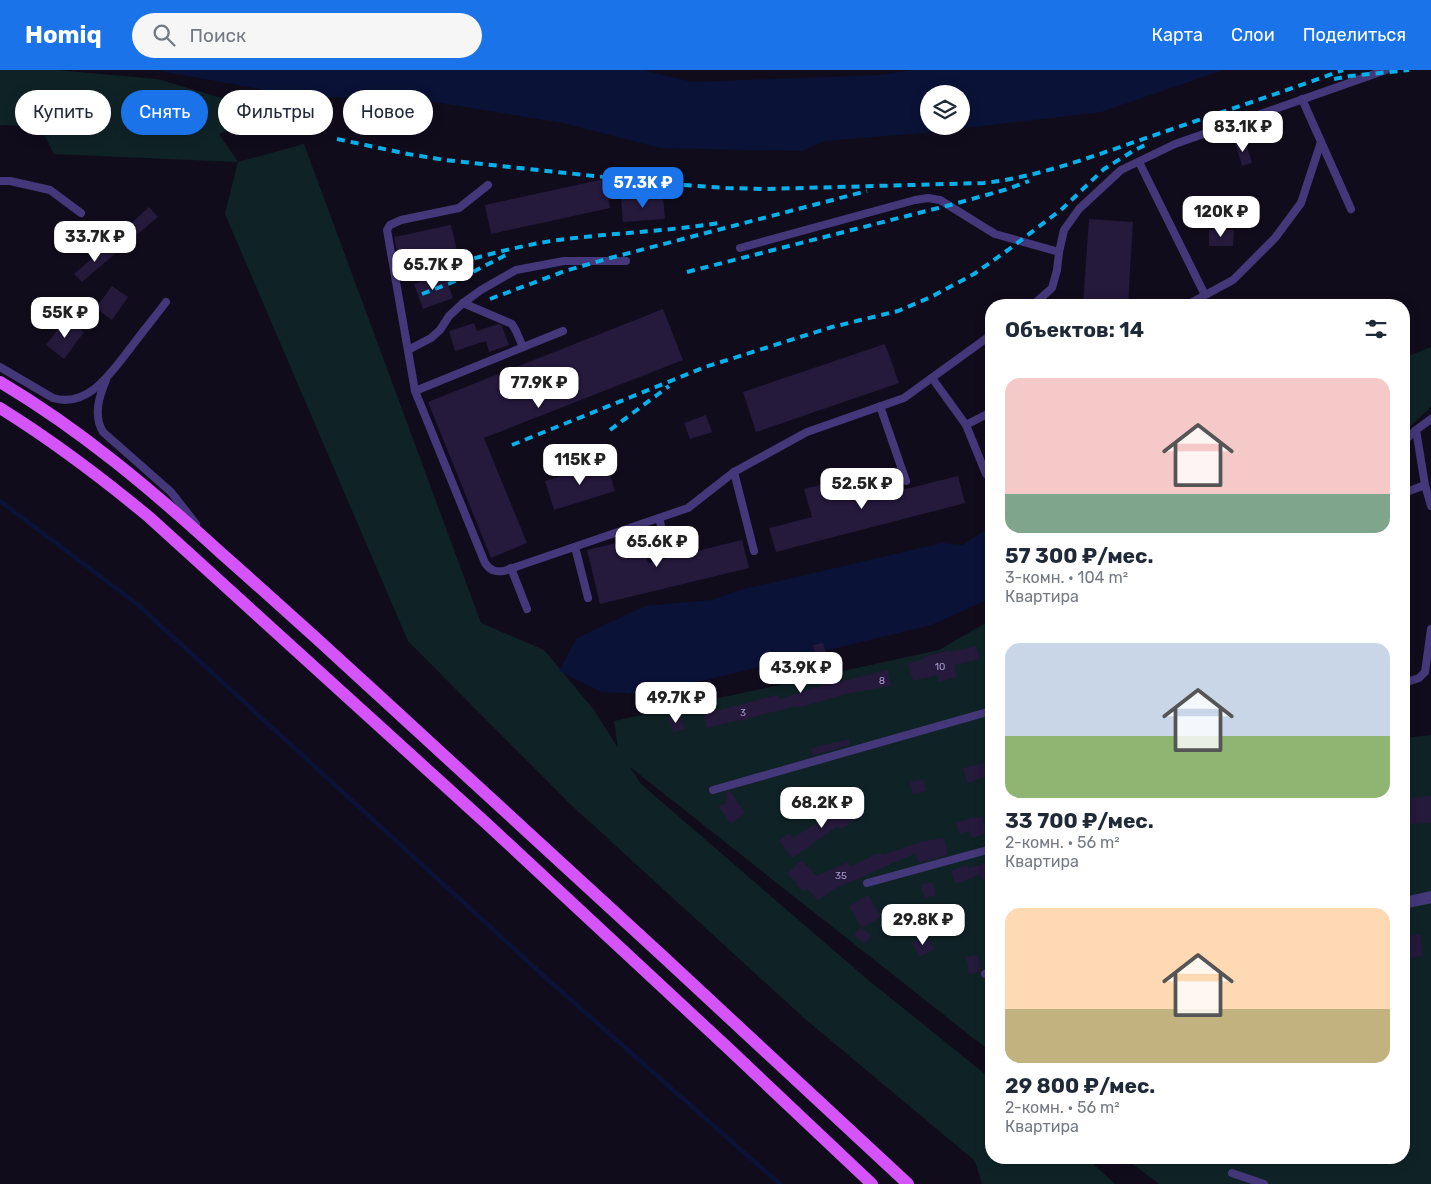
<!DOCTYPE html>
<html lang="ru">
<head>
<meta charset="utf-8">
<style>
	body { margin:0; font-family:Rubik,sans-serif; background:#f6f6f7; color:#1f2937; height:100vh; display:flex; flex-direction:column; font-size:19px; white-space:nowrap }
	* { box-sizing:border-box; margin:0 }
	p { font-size:16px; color:#747a83 }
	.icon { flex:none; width:28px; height:28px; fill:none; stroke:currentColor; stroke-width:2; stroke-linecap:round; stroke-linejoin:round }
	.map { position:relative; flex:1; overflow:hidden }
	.sheet { position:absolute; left:985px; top:229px; width:425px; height:865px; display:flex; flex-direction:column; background:#fff; border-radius:20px; box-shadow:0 2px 12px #0003 }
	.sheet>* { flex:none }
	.hud { position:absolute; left:15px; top:20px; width:475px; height:45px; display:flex; gap:10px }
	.controls { position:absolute; left:920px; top:15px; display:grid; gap:10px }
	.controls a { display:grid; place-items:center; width:50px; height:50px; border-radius:50%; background:#fff; box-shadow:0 2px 12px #0003; font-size:25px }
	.price { position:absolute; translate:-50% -42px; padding:0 11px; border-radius:10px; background:#fff; color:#222; font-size:16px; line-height:32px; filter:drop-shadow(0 1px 2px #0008) }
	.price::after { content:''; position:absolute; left:50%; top:30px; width:15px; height:11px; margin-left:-8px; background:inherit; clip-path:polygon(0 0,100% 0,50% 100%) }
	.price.on { background:#1a73e8; color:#fff }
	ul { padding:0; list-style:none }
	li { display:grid; align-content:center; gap:10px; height:265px; padding:0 20px }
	li span { display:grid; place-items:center; height:155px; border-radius:15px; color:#555 }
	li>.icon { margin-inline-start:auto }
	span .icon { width:90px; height:90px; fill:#fffc; stroke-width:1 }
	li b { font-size:21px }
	h2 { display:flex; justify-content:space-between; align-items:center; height:60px; padding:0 20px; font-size:21px }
	.pill { padding:0 18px; border-radius:22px; background:#fff; box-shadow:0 2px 12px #0003; font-size:18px; line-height:45px }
	.pill.on { background:#1a73e8; color:#fff }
	header { display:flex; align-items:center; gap:30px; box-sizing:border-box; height:70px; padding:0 25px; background:#1a73e8; color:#fff }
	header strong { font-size:24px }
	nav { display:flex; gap:28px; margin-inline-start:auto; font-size:18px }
	.search { width:350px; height:45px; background:#f6f6f7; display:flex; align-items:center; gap:12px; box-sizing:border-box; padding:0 18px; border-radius:28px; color:#747a83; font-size:19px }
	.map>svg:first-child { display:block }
	.green { fill:#0f2326 }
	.water { fill:#0a1337; fill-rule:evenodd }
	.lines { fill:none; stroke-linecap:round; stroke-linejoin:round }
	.stream { stroke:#0a1337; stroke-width:4.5 }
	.building { fill:#25193c }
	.service { stroke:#45387a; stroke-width:8 }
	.minor { stroke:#45387a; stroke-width:12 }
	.primary { stroke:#d554fa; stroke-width:12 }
	.rail { stroke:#07b1eb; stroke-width:4; stroke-dasharray:8 6; stroke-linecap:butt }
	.labels { text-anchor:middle; stroke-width:4; stroke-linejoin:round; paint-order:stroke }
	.number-label { font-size:10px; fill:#aa9dcd }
</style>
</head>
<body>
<header>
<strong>Homiq</strong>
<div class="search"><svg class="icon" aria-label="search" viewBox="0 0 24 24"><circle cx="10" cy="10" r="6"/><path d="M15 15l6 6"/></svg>Поиск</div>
<nav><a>Карта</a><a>Слои</a><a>Поделиться</a></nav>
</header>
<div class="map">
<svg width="1431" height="1114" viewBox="0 0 1431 1114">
	<rect width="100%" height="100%" fill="#110c1c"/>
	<g class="green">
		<path d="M0,0H56L157,9L270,42L219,64L238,92L304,74L481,553L544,580L594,640L618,678L614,651L939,580L991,550V982L630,697L641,714L867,909L991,1009V1088H1087L1115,1114H982L975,1091L804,948L568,732L408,571L225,144L238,92L54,84L40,56L0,55Z"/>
		<path d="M1431,277V337L1404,362V288Z"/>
		<path d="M1431,665V1114H1159L1125,1088H1404V668Z"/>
	</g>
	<g class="water">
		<path d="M155,0H642L692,12L881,5L913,0H1223L1101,42L923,63L824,71L802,81L661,78L563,53L435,32L293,25ZM929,24H961V56H929Z"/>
		<path d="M991,457V528L931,555L648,624L602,622L559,601L577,568L645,536L712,530L743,519L780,511L942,473L962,475Z"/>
	</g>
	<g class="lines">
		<path class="stream" d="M0,431L137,534L545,907L780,1114"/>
	</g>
	<g class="building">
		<path d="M1245,70L1252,93L1242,96L1235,73Z"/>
		<path d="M604,109L610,138L491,164L485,135Z"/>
		<path d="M663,127L665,149L623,152L621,129Z"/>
		<path d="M149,137L158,147L133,168L125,159Z"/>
		<path d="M1089,149L1133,152L1128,235H1083Z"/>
		<path d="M451,155L457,181L399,193L394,167Z"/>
		<path d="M1209,160H1234L1233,176H1209Z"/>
		<path d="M109,174L117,182L82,212L74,204Z"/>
		<path d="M444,203L453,228L423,239L414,214Z"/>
		<path d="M112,216L128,227L112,250L96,238Z"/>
		<path d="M663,239L683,290L484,368L527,473L491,488L428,332Z"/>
		<path d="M66,249L84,262L64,289L46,275Z"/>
		<path d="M474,253L477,261L498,254L502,256L509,275L489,282L486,271L455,281L449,261Z"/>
		<path d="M885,274L899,313L756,362L743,322Z"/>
		<path d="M706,345L712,362L690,369L684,353Z"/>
		<path d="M606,392L615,421L554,440L545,411Z"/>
		<path d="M958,406L965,433L776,482L769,458L812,447L804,419L852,407L859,431Z"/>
		<path d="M642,467L648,493L742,470L749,498L600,534L587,480Z"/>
		<path d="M823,573L834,613L888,600L891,616L851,623L797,638L796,636L750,648V649L739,651V650L707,658L704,644L778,625L779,629L824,615L813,575Z"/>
		<path d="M976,576L980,589L954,595L957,607L939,612L938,605L913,611L908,593L924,589L923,587L950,580V582Z"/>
		<path d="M680,644L685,659L673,663L668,648Z"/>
		<path d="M849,669L850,675L812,686L811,678Z"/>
		<path d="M991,691V705L967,713L963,698Z"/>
		<path d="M923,709L926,721L913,724L910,712Z"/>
		<path d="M730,721L745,743L731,754L718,736L727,733L725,723Z"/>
		<path d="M1431,726V753L1409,754L1408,744H1404V729Z"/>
		<path d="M859,731L864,746L849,752L850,755L839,759L838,756L792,788L779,771L789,763L793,768L833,743L832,740Z"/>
		<path d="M982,746L986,764L971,768L970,761L959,764L956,752Z"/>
		<path d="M944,768L948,785L919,793L914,784L832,820L818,831L807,818L805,822L796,815L797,813L787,804L801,790L817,806L848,792L850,796L871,787L870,786L882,783V785L920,772Z"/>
		<path d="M991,792V807L981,809L980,804L956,814L951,801L967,795L968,798Z"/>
		<path d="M932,812L936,825L925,828L920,815Z"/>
		<path d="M868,825L881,847L862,858L871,865L865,874L854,865L861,857L862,858L849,836Z"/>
		<path d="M1420,864L1423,886L1410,888L1406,866Z"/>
		<path d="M926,865L934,879L920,887L912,873Z"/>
		<path d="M978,885L981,900L980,902L969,904L966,887Z"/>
	</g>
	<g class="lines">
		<g class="service">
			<path d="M1302,29L1351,139"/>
			<path d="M1139,92L1205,225"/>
			<path d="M0,111H10L50,120L81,143"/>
			<path d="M488,115L459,138L401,150L390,155L387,160L415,321L485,493C491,501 495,502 504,501L688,438L734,402L807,362L904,328L991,265"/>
			<path d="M740,178L915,130L928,128L940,130L995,164L1059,182"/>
			<path d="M463,233L512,254L516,261L523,277"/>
			<path d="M1033,235L1052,218L1057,200L1059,182L1064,160L1079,139L1121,100L1175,74L1386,0"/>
			<path d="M1187,235L1233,210L1275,168L1301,133L1321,72"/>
			<path d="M408,280L431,268L440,260L449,246L463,233L481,220L516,200L564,191H626"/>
			<path d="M0,297L53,328C89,339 113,300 132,276C143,261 155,247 166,232"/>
			<path d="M932,308L966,355L986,404"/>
			<path d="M106,310C99,327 93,345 103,362L171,422L196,454"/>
			<path d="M415,321L563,261"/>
			<path d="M880,336L906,411"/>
			<path d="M966,355L991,342"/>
			<path d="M1416,360L1425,415L1431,436"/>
			<path d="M1404,371L1416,360L1431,349"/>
			<path d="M734,402L754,481"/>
			<path d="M1404,423L1425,415"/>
			<path d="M659,448L668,482"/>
			<path d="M575,477L588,528"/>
			<path d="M511,498L527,539"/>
			<path d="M1404,613L1419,608L1425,602L1431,559"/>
			<path d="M713,720L991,641"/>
			<path d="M867,813L991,779"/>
			<path d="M985,904L991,902"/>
			<path d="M1232,1103L1264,1114"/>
		</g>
		<path class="minor" d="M1404,833L1431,827"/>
		<g class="primary">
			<path d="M0,312C81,360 152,420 221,483C273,529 324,575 375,622C554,785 731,949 908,1114"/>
			<path d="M0,338C53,371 102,408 149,447L487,754L729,979L872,1114"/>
		</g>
		<g class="rail">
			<path d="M1334,9L1350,6L1409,0"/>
			<path d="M337,69L408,84L445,90L669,114L727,118L765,119L984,113C1040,107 1099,84 1152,66C1216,44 1280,23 1343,0"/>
			<path d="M687,202L950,135L1008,119L1029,111"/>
			<path d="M407,208C454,194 502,179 551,171C607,163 663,162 719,153"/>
			<path d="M422,224L453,212L508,184"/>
			<path d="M490,229L565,201L610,188L867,121"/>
			<path d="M610,360L669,316"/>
			<path d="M512,375L705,297L832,257L898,241L931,227L974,204L1008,180L1062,139L1104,99L1133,81L1145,75"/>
		</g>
	</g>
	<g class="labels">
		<g class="number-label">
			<text x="940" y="600">10</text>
			<text x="882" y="614">8</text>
			<text x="743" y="646">3</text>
			<text x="841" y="809">35</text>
		</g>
	</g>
</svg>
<div class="controls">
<a><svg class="icon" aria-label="layers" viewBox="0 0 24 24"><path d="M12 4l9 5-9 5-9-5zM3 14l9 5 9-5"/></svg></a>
</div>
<b class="price" style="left:1243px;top:83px">83.1K ₽</b>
<b class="price on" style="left:643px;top:139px">57.3K ₽</b>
<b class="price" style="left:1221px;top:168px">120K ₽</b>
<b class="price" style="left:95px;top:193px">33.7K ₽</b>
<b class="price" style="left:433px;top:221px">65.7K ₽</b>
<b class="price" style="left:65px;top:269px">55K ₽</b>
<b class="price" style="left:539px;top:339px">77.9K ₽</b>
<b class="price" style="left:580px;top:416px">115K ₽</b>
<b class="price" style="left:862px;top:440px">52.5K ₽</b>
<b class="price" style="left:657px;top:498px">65.6K ₽</b>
<b class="price" style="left:801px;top:624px">43.9K ₽</b>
<b class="price" style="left:676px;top:654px">49.7K ₽</b>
<b class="price" style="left:822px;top:759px">68.2K ₽</b>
<b class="price" style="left:923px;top:876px">29.8K ₽</b>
<div class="hud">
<a class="pill">Купить</a>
<a class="pill on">Снять</a>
<a class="pill">Фильтры</a>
<a class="pill">Новое</a>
</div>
<section class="sheet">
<h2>Объектов: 14<svg class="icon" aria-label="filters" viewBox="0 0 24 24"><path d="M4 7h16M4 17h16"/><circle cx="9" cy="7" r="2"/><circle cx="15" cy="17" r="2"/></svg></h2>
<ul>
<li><span style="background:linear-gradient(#f6c9c9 75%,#7fa58c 0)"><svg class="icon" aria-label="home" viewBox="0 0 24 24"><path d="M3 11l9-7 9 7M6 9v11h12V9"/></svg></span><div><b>57 300 ₽/мес.</b><p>3-комн. · 104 m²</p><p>Квартира</p></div></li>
<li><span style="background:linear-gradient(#c9d6e8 60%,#8fb573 0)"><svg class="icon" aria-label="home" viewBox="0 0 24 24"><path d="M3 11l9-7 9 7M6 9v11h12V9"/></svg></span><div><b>33 700 ₽/мес.</b><p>2-комн. · 56 m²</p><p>Квартира</p></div></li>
<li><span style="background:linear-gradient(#ffd9b3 65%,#c2b280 0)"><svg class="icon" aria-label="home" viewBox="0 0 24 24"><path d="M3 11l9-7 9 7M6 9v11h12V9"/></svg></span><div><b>29 800 ₽/мес.</b><p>2-комн. · 56 m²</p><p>Квартира</p></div></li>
</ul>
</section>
</div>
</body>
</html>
